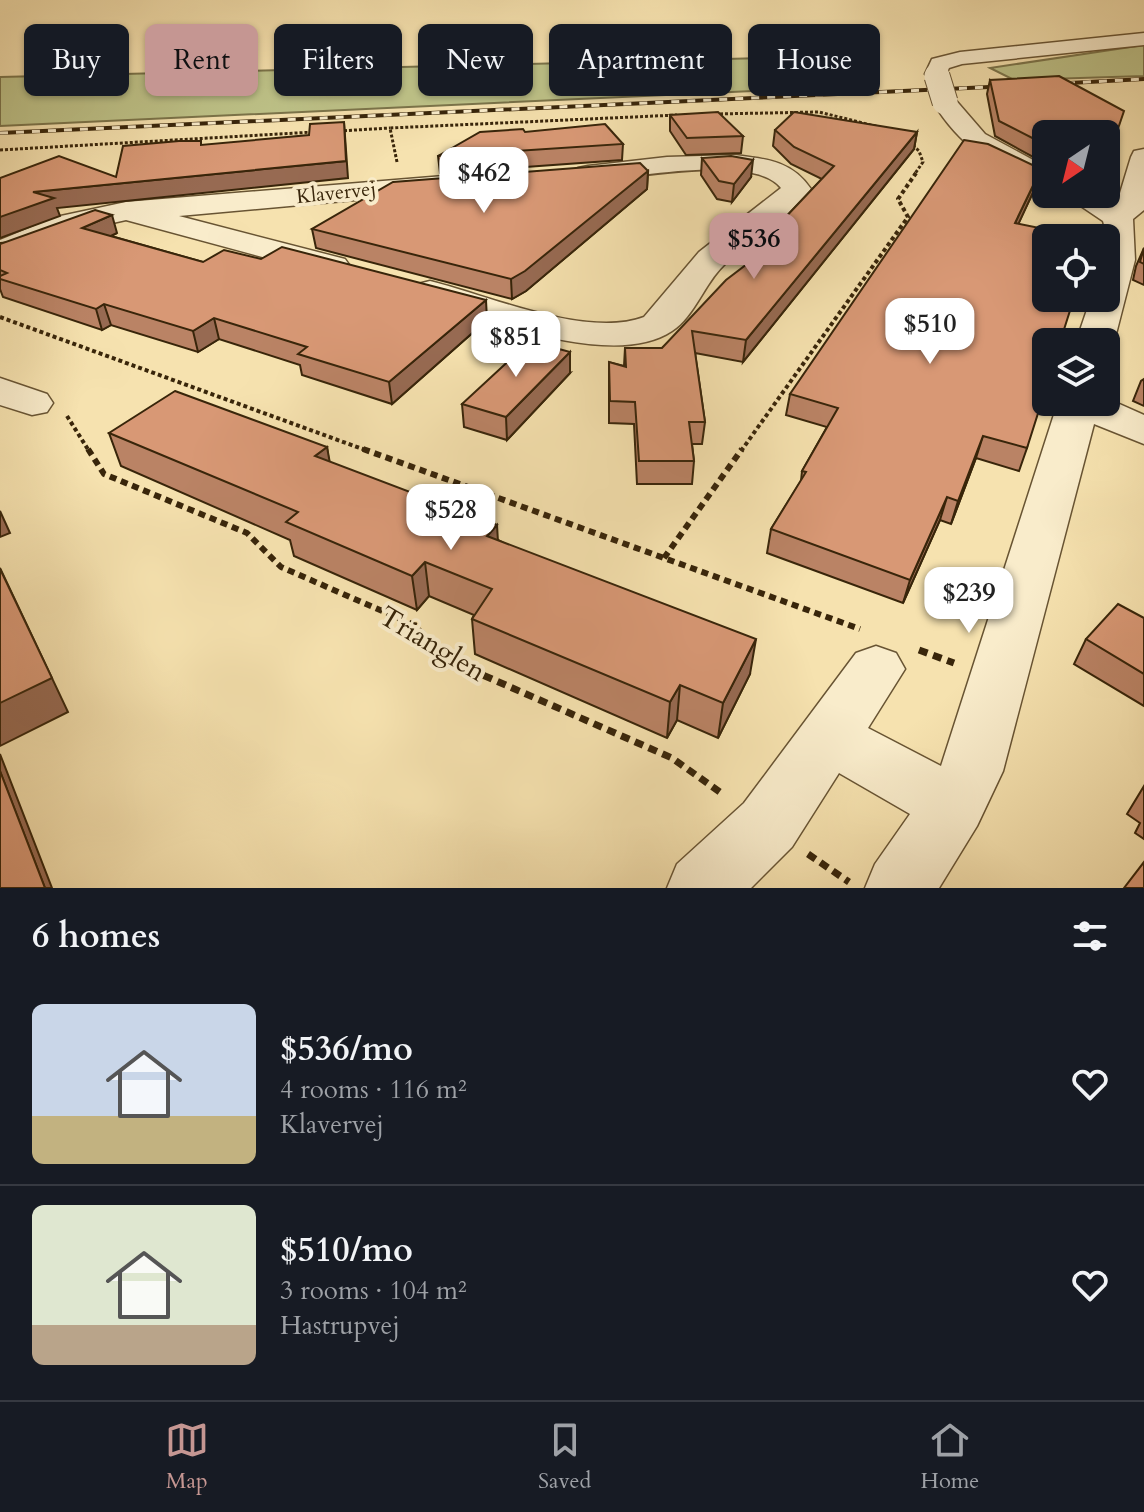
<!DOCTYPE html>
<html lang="en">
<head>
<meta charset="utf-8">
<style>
	body { margin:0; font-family:Cardo,serif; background:#242831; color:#f1f3f6; height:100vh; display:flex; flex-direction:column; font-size:30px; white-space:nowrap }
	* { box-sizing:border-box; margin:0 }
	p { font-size:26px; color:#9ea1a6 }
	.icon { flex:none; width:44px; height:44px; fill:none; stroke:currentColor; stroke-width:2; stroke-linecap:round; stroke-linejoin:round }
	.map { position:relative; height:888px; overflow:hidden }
	.panel { display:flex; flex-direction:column; background:#171b24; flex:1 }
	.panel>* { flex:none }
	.top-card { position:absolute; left:24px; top:24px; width:1096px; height:72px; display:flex; gap:16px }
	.needle { width:52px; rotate:215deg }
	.buttons { position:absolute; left:1032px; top:120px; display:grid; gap:16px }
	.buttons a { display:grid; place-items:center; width:88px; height:88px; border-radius:12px; background:#171b24; box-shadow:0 2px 6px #0004; font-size:40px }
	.price { position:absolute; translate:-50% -68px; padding:0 18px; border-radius:16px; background:#fff; color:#222; font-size:26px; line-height:52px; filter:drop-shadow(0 2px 4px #0008) }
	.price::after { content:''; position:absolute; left:50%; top:48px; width:24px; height:18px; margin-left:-12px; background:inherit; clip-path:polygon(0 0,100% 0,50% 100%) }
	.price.active { background:#c59692; color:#111 }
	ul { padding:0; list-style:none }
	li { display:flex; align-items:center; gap:24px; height:200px; padding:0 32px }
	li+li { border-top:2px solid #363941 }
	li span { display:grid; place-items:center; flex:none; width:224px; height:160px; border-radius:12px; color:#555 }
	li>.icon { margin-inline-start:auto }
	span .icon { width:96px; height:96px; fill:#fffc; stroke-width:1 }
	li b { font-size:34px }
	h2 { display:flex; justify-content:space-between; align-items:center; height:96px; padding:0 32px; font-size:34px }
	.tag { padding:0 28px; border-radius:12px; background:#171b24; box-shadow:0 2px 6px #0004; font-size:28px; line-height:72px }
	.tag.active { background:#c59692; color:#111 }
	.dock { display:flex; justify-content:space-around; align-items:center; height:112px; border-top:2px solid #363941; background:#171b24; font-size:22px; color:#9ea1a6 }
	.dock a { display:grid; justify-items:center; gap:4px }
	.dock .active { color:#c59692 }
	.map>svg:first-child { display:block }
	.green { fill:#bec389; stroke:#7b744a; stroke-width:2 }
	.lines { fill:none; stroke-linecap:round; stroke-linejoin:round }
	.minor-casing { stroke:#685433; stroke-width:3 }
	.path-far3 { stroke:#38250a; stroke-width:3; stroke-dasharray:3 2; stroke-linecap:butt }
	.path-far2 { stroke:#38250a; stroke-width:4; stroke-dasharray:4 3; stroke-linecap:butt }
	.path-far1 { stroke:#38250a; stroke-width:6; stroke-dasharray:7 5; stroke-linecap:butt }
	.path { stroke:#38250a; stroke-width:7; stroke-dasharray:9 6; stroke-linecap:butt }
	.minor { fill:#f9eccb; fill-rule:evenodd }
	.rail-casing { stroke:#38250a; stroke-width:4 }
	.rail { stroke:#f9eccb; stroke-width:3; stroke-dasharray:8; stroke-linecap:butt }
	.minor-bridge-far1-casing { stroke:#685433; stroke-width:21; stroke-linecap:butt }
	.minor-bridge-casing { stroke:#685433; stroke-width:27; stroke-linecap:butt }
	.minor-bridge-far1 { stroke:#f9eccb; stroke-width:20 }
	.minor-bridge { stroke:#f9eccb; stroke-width:25 }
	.wall { fill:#ba8365; stroke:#38250a; stroke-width:2 }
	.shaded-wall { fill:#976a52; stroke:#38250a; stroke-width:2 }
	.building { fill:#d89875; stroke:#38250a; stroke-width:2 }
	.labels { text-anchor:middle; stroke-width:8; stroke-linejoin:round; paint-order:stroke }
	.far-street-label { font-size:20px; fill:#38250a; stroke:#f9eccb }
	.near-street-label { font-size:28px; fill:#38250a; stroke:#f9eccb }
</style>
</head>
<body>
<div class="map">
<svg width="1144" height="888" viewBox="0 0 1144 888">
	<rect width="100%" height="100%" fill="#f6e2af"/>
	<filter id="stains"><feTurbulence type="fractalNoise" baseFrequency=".0025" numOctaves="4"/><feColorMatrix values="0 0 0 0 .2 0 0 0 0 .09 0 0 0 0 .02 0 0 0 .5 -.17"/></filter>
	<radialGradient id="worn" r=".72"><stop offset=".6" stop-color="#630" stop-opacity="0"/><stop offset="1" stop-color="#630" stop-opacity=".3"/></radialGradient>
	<g class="green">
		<path d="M1144,45V76L1014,80L990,68Z"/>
		<path d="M778,46L854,56L838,87L0,126V77L765,58Z"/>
	</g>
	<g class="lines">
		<defs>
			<g id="minor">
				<path d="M1144,33V45L962,64L949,68L944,79L936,81L925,74L932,59L960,52Z"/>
				<path d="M945,95L953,97L985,134L1046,167V186C999,175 957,143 933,102Z"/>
				<path d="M1144,149V210L1133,219L1135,260L1114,342L1106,351V342H1076L1091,298H1106L1105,228L1103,221L1063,194H1100L1117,203L1131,157L1134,151Z"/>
				<path d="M735,155C767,159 792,161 811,189C790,221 752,238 724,265C704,284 695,316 672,331C613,371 480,317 418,298L413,291L418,284L430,281C488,295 586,339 644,317L699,252L781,188C754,153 629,178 588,182L578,180L574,174L578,168L588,166L667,157Z"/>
				<path d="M444,176L454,179L458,185L454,191L179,216L345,259L350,266L345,273L333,276L126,220L77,231L0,262V240L56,217L126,202Z"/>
				<path d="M0,378L47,394L53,403L47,412L32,415L0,405Z"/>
				<path d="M1106,398L1144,415V444L1094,424L1003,771L977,826L939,888H865L875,864L910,814L839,773L792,847L751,888H667L677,864L744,803L856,653L876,646L896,653L905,669L868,728L941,766L1058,402H1106Z"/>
			</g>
		</defs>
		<use href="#minor" class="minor-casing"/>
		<g class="path-far3">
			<path d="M715,114L819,112L879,127"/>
			<path d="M339,131L390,128"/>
			<path d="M909,142L919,151L923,162L914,175"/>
			<path d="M0,150L314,132"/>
			<path d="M397,162L390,128L677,115"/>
		</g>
		<g class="path-far2">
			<path d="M0,317L368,451"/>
			<path d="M67,416L89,451"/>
			<path d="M741,451L908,217L898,199L916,173"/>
		</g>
		<g class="path-far1">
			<path d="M88,449L104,474L247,533L281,567L412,624L436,645"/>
			<path d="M363,449L860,629"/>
			<path d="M664,558L742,449"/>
		</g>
		<g class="path">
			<path d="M434,643L460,665L672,758L724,795"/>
			<path d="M919,650L954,663"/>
			<path d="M808,854L849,882"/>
		</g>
		<use href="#minor" class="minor"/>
		<defs>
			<g id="rail">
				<path d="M1051,84L1144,79"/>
				<path d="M0,133L1011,86"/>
			</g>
		</defs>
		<use href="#rail" class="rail-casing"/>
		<use href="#rail" class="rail"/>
		<defs>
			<path id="minor-bridge-far1" d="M936,74L937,78"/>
			<path id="minor-bridge" d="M937,76L945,102"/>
		</defs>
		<use href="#minor-bridge-far1" class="minor-bridge-far1-casing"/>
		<use href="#minor-bridge" class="minor-bridge-casing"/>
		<use href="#minor-bridge-far1" class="minor-bridge-far1"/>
		<use href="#minor-bridge" class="minor-bridge"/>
	</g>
	<g class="wall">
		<path d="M990,80L1046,134V164L995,136L987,94Z"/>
		<path d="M670,115L743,136L741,153L686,155L670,131Z"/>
		<path d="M775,130L917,132L914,149L743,362L695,353L705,422L702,444H692L694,461L692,484H637L634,424L609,423V362L624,366L625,348H662L762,253L763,241L822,179L791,164L773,146Z"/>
		<path d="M525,132L623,144L622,160L440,173L438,156Z"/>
		<path d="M702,158L751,177L732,202L717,199L701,175Z"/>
		<path d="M648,171L647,189L526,291L512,299L316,248L312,229Z"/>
		<path d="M1036,186L1018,224L1057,238L1027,448L1019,471L976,458L951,524L940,520L903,603L767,553L771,529L801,481L802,471L827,427L786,415L790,394Z"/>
		<path d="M117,233L111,236L203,262L487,320L392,404L302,375L300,365L219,339L198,352L111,325L102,330L3,297L0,289V243Z"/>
		<path d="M1144,248V285L1133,280L1136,266Z"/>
		<path d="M570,373L507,440L464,427L462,404Z"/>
		<path d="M1144,379V406L1133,401L1141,381Z"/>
		<path d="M109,433L327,447L329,462L498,540L750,674L718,738L677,720L667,738L475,654L472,619L474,615L429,596L417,610L294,556L290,540L121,466Z"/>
		<path d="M1144,618V706L1074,664L1086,639Z"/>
		<path d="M1144,786V839L1135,833L1140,823L1127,814Z"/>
	</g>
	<g class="shaded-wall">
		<path d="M344,122L348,178L57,208L60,216L0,238V217L33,192L346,161Z"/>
		<path d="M917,132L914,149L743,362L746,340Z"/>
		<path d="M753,160L751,177L732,202L734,184Z"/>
		<path d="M1041,169L1036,186L1010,242L1015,223Z"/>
		<path d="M648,171L647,189L526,291L512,299L511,279Z"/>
		<path d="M112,215L117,233L88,247L82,228Z"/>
		<path d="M486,300L487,320L392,404L389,382Z"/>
		<path d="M104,304L111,325L102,330L96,309Z"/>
		<path d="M214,318L219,339L198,352L193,331Z"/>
		<path d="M570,352V373L507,440L506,417Z"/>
		<path d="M983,436L976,458L951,524L958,501Z"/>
		<path d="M327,447L333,480L315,456Z"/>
		<path d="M947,497L940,520L903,603L910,580Z"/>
		<path d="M0,511L10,533L0,537Z"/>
		<path d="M497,525L499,559L487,536Z"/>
		<path d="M425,562L429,596L417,610L412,576Z"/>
		<path d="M0,568L68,712L0,746Z"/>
		<path d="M756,639L750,674L718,738L723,703Z"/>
		<path d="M680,685L677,720L667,738L670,702Z"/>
		<path d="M0,754L52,888H45L0,771Z"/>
	</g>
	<g class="building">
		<path d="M1059,76L1124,111L1106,164V134H1046V145L999,121L990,80Z"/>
		<path d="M718,112L743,136L687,138L670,115Z"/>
		<path d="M794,112L917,132L746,340L692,331L705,422H689L694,461H639L635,402L610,401L609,362L626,367L625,348H662L726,280L768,248L763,241L834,166L794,147L775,130Z"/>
		<path d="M344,122L346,161L33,192L54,198L0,217V178L59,156L116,177L123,146L179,141H201V145L309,135L310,124Z"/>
		<path d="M605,124L623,144L438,156L480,132L523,129L525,132Z"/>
		<path d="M964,140L988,144L1041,169L1015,223L1059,232L1056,238H1046V298H1074L1060,342H1046V388L1027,448L983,436L958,501L947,497L910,580L771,529L806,472L802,471L838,408L790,394Z"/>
		<path d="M731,156L753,160L734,184L719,181L702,158Z"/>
		<path d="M640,163L648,171L525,271L511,279L312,229L393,182Z"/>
		<path d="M95,210L112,215L82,228L203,262L224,250L261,259L282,247L486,300L389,382L298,354L307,347L214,318L193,331L104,304L96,309L0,279V276L7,273L0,270V244Z"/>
		<path d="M1144,248V264L1140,262Z"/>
		<path d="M530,341L570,352L506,417L462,404Z"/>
		<path d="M175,391L327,447L315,456L497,525L487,536L756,639L723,703L680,685L670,702L472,619L492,589L425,562L412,576L286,522L298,512L109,433Z"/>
		<path d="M0,569L52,678L0,703Z"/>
		<path d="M1118,604L1144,618V674L1086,639Z"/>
		<path d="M0,771L45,888H0Z"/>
		<path d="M1144,862V888H1124Z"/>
	</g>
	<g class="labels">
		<g class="far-street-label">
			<text transform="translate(336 192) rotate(-6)" y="7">Klavervej</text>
		</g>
		<g class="near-street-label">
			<text transform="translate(433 643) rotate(31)" y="10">Trianglen</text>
		</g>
	</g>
	<rect width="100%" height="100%" filter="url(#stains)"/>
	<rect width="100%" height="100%" fill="url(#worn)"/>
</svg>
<div class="buttons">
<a><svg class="needle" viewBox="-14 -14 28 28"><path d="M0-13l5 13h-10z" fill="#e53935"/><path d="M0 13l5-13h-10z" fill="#9ea1a6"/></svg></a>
<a><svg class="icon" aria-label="locate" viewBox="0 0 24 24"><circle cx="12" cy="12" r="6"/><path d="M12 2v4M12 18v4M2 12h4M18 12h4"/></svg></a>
<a><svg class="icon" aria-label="layers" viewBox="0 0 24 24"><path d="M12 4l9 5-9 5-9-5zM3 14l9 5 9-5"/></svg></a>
</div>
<b class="price" style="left:484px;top:215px">$462</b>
<b class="price active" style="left:754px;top:281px">$536</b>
<b class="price" style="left:930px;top:366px">$510</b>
<b class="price" style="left:516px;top:379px">$851</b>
<b class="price" style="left:451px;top:552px">$528</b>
<b class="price" style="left:969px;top:635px">$239</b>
<div class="top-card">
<a class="tag">Buy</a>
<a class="tag active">Rent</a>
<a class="tag">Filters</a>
<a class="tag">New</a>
<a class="tag">Apartment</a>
<a class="tag">House</a>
</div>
</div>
<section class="panel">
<h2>6 homes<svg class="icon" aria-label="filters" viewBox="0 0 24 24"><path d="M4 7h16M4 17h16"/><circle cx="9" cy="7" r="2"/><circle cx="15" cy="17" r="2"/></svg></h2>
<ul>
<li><span style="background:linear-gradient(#c9d6e8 70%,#c2b280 0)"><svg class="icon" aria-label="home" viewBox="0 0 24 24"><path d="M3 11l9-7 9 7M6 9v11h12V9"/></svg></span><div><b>$536/mo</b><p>4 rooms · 116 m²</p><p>Klavervej</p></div><svg class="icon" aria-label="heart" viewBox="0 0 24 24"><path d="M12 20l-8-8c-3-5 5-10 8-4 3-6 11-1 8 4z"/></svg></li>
<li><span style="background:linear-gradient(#dfe7d0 75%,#b9a48a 0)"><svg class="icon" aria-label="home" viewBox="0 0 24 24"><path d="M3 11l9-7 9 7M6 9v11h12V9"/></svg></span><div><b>$510/mo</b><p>3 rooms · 104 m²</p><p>Hastrupvej</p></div><svg class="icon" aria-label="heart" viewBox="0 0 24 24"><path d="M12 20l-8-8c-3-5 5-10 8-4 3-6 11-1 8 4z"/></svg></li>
</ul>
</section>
<nav class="dock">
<a class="active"><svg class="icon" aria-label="map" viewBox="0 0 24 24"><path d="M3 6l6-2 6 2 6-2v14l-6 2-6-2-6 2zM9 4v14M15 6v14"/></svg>Map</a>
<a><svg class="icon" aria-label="saved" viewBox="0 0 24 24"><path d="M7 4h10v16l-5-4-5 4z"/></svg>Saved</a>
<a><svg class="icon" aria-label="home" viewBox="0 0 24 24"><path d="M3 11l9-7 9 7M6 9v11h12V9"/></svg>Home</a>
</nav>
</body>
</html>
